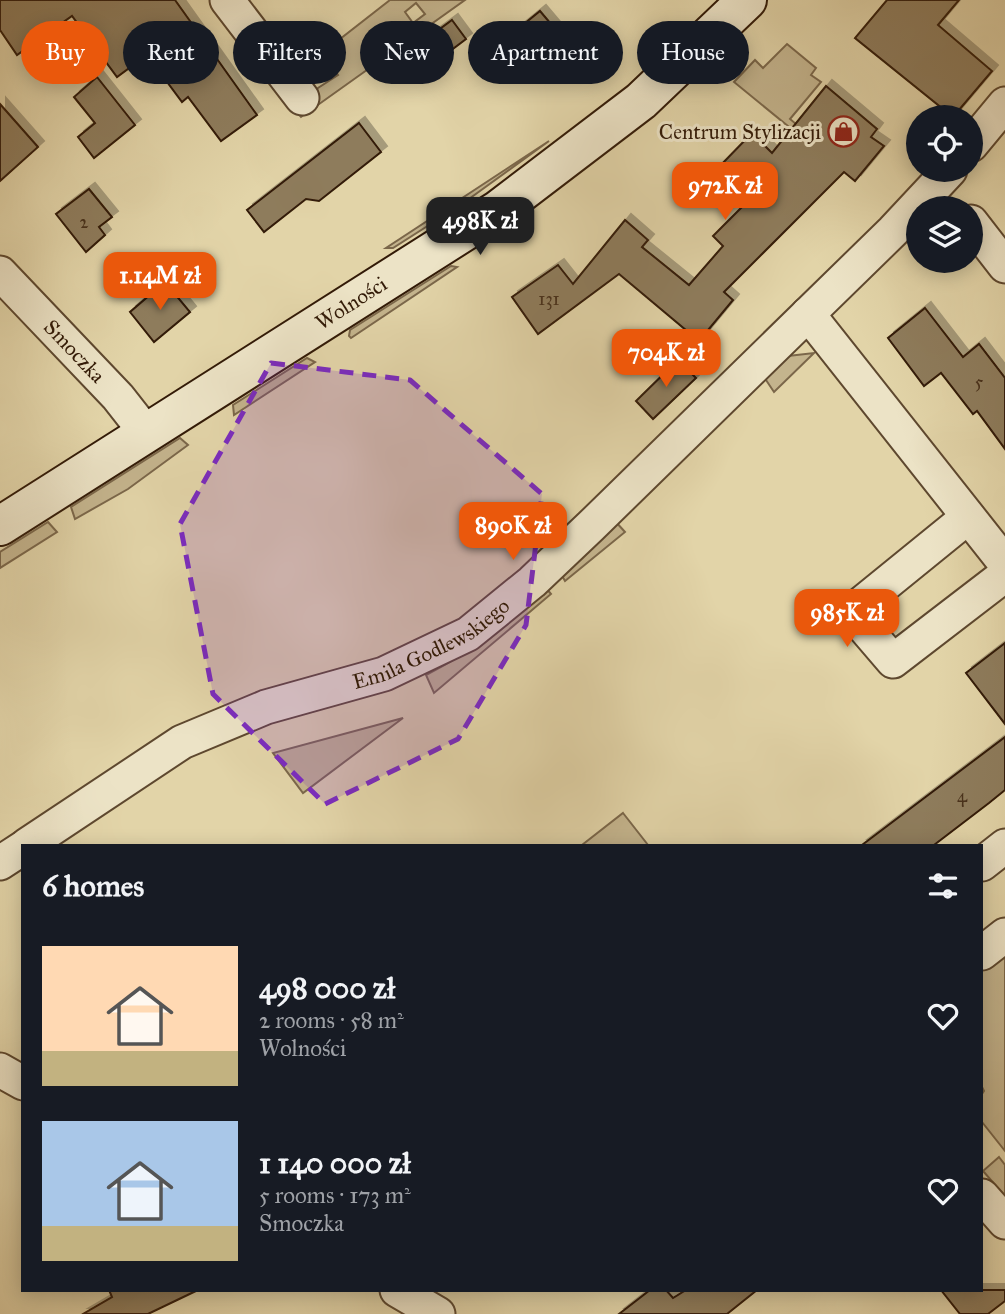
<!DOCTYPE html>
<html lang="en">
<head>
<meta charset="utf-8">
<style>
	body { margin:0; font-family:"IM FELL Great Primer",serif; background:#20242c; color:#f1f3f6; height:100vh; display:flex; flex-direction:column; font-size:26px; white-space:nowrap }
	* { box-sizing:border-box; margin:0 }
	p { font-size:23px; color:#9ea1a6 }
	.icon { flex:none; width:38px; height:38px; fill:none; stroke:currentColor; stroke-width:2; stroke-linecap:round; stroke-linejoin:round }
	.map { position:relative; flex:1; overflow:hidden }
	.details { position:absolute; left:21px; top:844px; width:962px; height:448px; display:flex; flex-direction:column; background:#171b24; border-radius:0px; box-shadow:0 4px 18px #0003 }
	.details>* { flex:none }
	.top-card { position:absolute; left:21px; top:21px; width:964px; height:63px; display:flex; gap:14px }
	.buttons { position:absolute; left:906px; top:105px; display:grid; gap:14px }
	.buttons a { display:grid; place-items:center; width:77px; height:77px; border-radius:50%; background:#171b24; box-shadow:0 4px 18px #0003; font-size:35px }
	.price { position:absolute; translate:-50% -60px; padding:0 16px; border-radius:14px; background:#ea580c; color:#fff; font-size:23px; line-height:46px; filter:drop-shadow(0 2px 4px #0008) }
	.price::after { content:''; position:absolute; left:50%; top:42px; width:21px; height:16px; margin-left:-10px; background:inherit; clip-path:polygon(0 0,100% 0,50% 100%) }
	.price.on { background:#222; color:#fff }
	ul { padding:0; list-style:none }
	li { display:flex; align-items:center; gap:21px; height:175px; padding:0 21px }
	li span { display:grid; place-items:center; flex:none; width:196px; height:140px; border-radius:0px; color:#555 }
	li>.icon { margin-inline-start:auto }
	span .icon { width:84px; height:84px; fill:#fffc; stroke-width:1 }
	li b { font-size:30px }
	h2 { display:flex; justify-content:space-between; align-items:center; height:84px; padding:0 21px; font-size:30px }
	.chip { padding:0 24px; border-radius:32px; background:#171b24; box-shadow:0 4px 18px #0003; font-size:24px; line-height:63px }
	.chip.on { background:#ea580c; color:#fff }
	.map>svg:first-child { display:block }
	.green { fill:#c4b48d; stroke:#7b674a; stroke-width:2; fill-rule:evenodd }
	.building { fill:#8e7b5b; stroke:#321a07; stroke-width:2; filter:url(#shadow) }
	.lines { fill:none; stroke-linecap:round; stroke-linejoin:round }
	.minor-casing { stroke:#5e482f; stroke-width:37 }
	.secondary-casing { stroke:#321a07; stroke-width:42 }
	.minor { stroke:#ece3c6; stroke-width:33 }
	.secondary { stroke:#ece3c6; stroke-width:38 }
	.marked { fill:#7b2cbf; fill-opacity:0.2; stroke:#7b2cbf; stroke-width:5; stroke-dasharray:14 9; stroke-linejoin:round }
	.labels { text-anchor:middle; stroke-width:6; stroke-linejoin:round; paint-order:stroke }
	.number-label { font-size:18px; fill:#49321c }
	.poi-label { font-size:21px; fill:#321a07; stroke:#ece3c6; text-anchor:end }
	.street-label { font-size:21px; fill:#321a07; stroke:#ece3c6 }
</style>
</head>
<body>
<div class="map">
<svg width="1005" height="1314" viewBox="0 0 1005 1314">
	<defs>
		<filter id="shadow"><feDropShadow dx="6" dy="-6" stdDeviation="0" flood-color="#0004"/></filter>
	</defs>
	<rect width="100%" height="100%" fill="#e2d4a8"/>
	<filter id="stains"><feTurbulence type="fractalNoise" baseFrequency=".00286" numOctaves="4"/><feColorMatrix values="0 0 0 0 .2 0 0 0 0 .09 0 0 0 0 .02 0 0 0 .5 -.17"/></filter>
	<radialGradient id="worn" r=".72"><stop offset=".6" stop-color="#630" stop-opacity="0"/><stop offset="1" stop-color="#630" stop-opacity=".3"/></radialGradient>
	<g class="green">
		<path d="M390,0H465L301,117L297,112L318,88L338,75L323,54L326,50ZM416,3L425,14L413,23L405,12Z"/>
		<path d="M787,44L816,68L811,75L821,82L790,119L810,136L805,140L734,82L755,60L763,68Z"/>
		<path d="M549,141L462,204L393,248H386Z"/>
		<path d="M451,266L457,267L351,338L349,336L350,330Z"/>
		<path d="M814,353L774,392L764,377L788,356Z"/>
		<path d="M307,358L315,362L234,415L233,405Z"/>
		<path d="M180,438L188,445L128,489L75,519L71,507Z"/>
		<path d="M615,521L625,532L565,581L561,574Z"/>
		<path d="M48,522L57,532L0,568V552Z"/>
		<path d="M546,588L551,594L434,693L426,675C472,651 510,625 546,588Z"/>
		<path d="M403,718L303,793L273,753Z"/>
		<path d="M623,813L648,845H582Z"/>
		<path d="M1005,949V1151L982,1122V1094L984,1091L982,1087V967Z"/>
		<path d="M999,1157L1005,1165V1196L983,1171Z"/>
	</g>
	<g class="building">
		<path d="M0,0H175L257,115L221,141L188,97L182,102L147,55L117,77L72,16L17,55L0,30Z"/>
		<path d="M887,0H959L938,25L992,71L953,117L855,38Z"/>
		<path d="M540,11L567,43L529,75L502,42Z"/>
		<path d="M452,20L466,39L417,76L402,57Z"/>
		<path d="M97,77L135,125L94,158L78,137L95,123L74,97Z"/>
		<path d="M826,86L877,129L871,137L884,146L855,181L844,172L724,292L733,300L699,341L619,274L538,334L512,297L558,265L573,284L625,220L648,240L642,247L689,285L723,246L713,236L749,200L717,169L752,133L772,153Z"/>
		<path d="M0,104L38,147L0,181Z"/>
		<path d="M359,123L381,152L319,201L306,199L264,232L247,210Z"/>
		<path d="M89,189L112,217L99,227L105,235L86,252L56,214Z"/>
		<path d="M165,282L190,312L154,342L130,312Z"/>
		<path d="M925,308L963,357L979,344L1005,378V449L977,411L973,414L941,373L924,386L888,338Z"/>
		<path d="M678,360L696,378L653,419L636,401Z"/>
		<path d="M1005,643V724L966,673Z"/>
		<path d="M1005,737V790L989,803L934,845H862Z"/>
		<path d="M109,1290H198L148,1314H83L112,1297Z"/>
		<path d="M650,1290H666L673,1298L686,1290H757L727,1314H619Z"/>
		<path d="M941,1290H1005V1301L988,1314H960Z"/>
	</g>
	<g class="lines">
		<defs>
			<g id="minor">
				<path d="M227,0L302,98"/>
				<path d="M971,145L1005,104"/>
				<path d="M971,222L1005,266"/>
				<path id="s1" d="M0,273L118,397L147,434"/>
				<path d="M808,314L1005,563"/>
				<path d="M968,517L851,612L893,661L1005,575"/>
				<path id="s2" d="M27,845L182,742L266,707L384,674L468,634L532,582L591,526L893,231L950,170"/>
				<path d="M0,863L23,848"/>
				<path d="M982,864L1005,846"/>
				<path d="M982,953L1005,935"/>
				<path d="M0,1070L23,1083"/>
				<path d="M982,1196L1005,1222"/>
				<path d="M397,1290L438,1314"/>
			</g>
			<g id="secondary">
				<path id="s3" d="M0,526L498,210L641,101L747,0"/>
			</g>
		</defs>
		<use href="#minor" class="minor-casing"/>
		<use href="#secondary" class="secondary-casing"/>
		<use href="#minor" class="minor"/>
		<use href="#secondary" class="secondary"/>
	</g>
	<path class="marked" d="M271,363L410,380L542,494L526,625L458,739L325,804L213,694L180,524Z"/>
	<defs>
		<symbol id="shop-ring" viewBox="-11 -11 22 22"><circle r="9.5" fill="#ece3c6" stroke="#8f2418" stroke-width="1.5"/><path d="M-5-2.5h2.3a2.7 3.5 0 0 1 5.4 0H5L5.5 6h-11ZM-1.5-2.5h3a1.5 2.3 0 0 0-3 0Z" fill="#8f2418"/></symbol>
	</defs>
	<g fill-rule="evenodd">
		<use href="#shop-ring" x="826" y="114" width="35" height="35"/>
	</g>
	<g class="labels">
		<g class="number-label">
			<text x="84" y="228">2</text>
			<text x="549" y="305">131</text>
			<text x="979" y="388">5</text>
			<text x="962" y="802">4</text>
		</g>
		<g class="poi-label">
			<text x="821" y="139">Centrum Stylizacji</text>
		</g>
		<g class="street-label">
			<text dy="7" stroke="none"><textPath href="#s3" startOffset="416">Wolności</textPath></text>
			<text dy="7" stroke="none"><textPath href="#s1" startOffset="108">Smoczka</textPath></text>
			<text dy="7" stroke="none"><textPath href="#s2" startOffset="455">Emila Godlewskiego</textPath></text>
		</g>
	</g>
	<rect width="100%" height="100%" filter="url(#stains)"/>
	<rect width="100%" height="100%" fill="url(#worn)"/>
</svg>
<div class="buttons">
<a><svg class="icon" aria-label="locate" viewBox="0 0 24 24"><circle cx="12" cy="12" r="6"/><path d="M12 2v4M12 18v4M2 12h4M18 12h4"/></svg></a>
<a><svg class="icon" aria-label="layers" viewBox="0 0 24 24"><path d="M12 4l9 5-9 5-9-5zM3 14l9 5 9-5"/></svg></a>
</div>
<b class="price" style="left:725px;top:222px">972K zł</b>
<b class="price on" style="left:480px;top:257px">498K zł</b>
<b class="price" style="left:160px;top:312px">1.14M zł</b>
<b class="price" style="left:666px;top:389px">704K zł</b>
<b class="price" style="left:513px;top:562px">890K zł</b>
<b class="price" style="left:847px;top:649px">985K zł</b>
<div class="top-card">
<a class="chip on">Buy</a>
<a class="chip">Rent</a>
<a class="chip">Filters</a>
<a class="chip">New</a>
<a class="chip">Apartment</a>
<a class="chip">House</a>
</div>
<section class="details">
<h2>6 homes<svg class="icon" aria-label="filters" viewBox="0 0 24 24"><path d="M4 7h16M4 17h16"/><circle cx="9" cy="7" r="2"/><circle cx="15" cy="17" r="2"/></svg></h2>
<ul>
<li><span style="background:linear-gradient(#ffd9b3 75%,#c2b280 0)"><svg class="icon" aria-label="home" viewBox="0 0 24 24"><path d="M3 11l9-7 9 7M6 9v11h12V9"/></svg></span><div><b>498 000 zł</b><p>2 rooms · 58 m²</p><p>Wolności</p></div><svg class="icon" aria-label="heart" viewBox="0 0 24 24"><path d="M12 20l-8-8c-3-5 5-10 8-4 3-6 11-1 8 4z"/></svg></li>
<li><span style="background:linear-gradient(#a9c7e8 75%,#c2b280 0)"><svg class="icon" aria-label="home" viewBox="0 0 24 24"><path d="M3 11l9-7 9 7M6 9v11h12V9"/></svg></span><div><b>1 140 000 zł</b><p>5 rooms · 173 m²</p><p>Smoczka</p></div><svg class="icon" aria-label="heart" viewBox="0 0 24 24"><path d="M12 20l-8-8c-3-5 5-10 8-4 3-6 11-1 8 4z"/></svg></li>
</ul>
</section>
</div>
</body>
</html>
